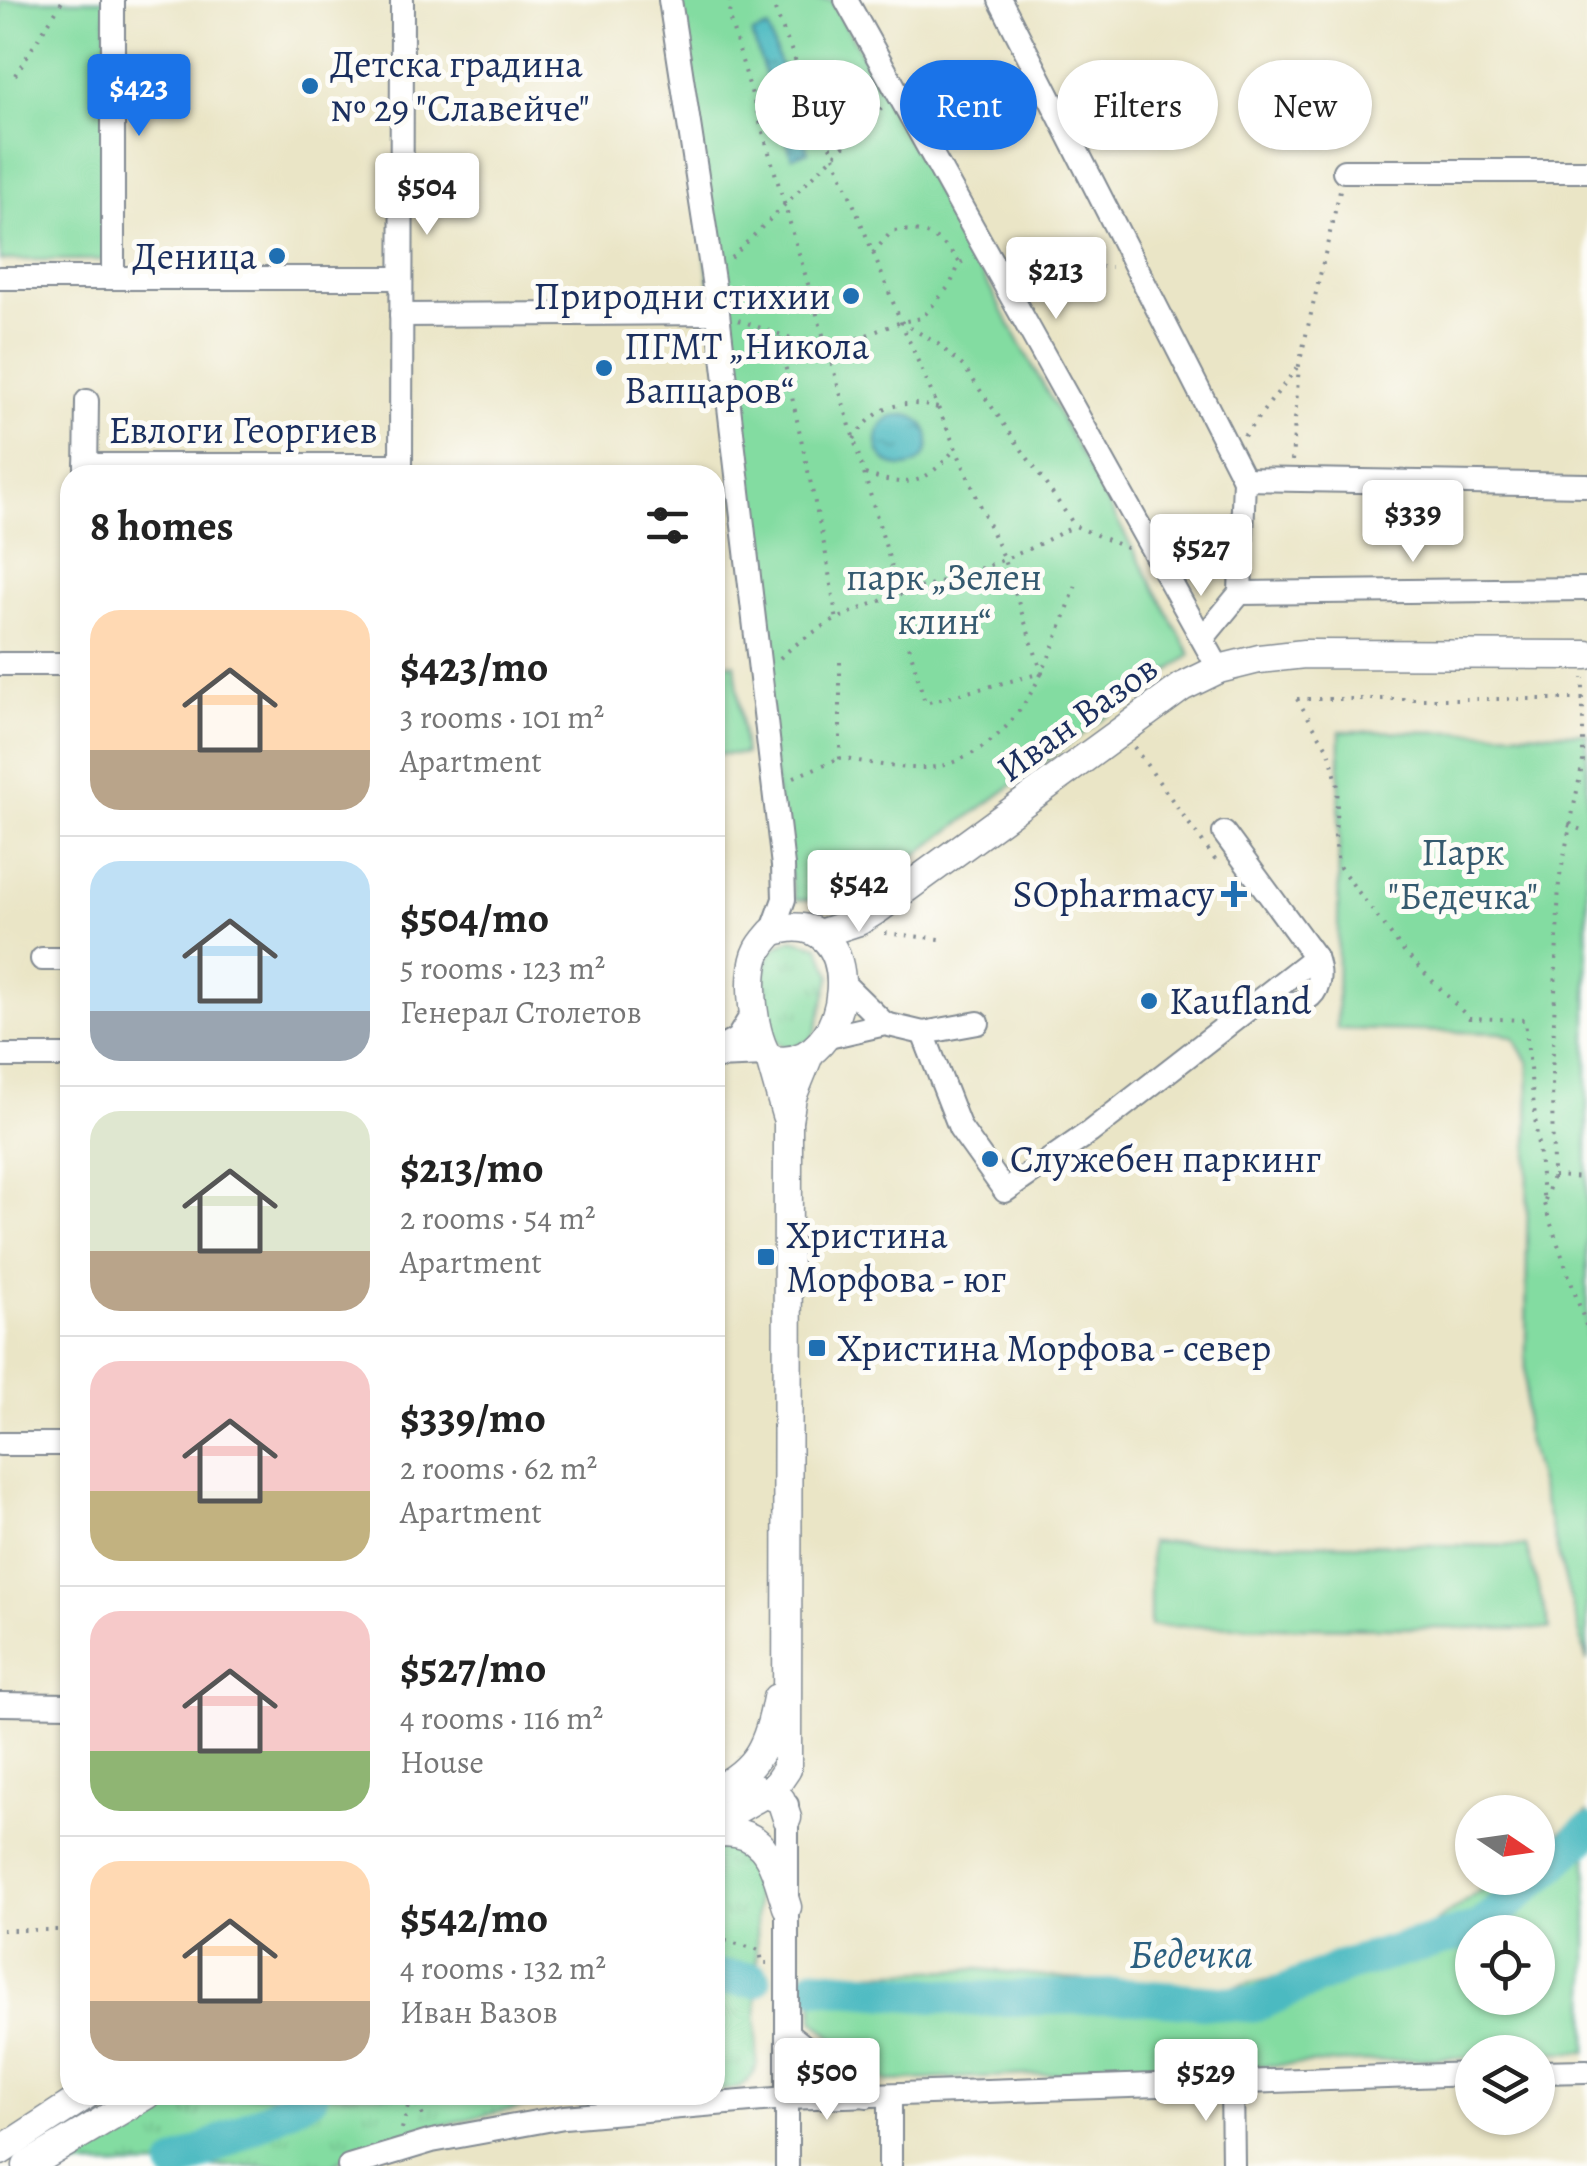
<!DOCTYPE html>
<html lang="en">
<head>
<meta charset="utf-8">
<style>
	body { margin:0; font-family:Alegreya,serif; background:#f2f2f2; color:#222; height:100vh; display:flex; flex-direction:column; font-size:38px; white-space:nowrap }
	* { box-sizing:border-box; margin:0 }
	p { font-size:32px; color:#767676 }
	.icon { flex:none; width:55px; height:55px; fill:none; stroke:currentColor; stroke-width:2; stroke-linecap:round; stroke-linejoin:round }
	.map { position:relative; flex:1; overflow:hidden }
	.details { position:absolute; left:60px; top:465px; width:665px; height:1640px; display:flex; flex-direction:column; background:#fff; border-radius:30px; box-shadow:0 2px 8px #0004 }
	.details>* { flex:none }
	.top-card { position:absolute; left:755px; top:60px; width:680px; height:90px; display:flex; gap:20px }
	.needle { width:65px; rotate:103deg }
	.buttons { position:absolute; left:1455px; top:1795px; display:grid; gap:20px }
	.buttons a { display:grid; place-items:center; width:100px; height:100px; border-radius:50%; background:#fff; box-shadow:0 2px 8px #0004; font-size:50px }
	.price { position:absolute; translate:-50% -85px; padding:0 22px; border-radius:10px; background:#fff; color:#222; font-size:32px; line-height:65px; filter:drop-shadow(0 2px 5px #0008) }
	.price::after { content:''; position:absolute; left:50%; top:60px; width:30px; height:22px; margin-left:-15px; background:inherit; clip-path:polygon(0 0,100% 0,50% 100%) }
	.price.on { background:#1a73e8; color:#fff }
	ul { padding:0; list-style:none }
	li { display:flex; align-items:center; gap:30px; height:250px; padding:0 30px }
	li+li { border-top:2px solid #e0e0e0 }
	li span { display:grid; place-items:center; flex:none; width:280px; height:200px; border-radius:30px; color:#555 }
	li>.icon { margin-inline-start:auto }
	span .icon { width:120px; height:120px; fill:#fffc; stroke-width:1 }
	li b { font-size:42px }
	h2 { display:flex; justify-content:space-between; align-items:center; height:120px; padding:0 30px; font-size:42px }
	.pill { padding:0 35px; border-radius:45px; background:#fff; box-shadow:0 2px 8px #0004; font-size:35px; line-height:90px }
	.pill.on { background:#1a73e8; color:#fff }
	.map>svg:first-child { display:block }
	.grass { fill:url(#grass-tufts); stroke:#4f8680; stroke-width:2.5 }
	.park { fill:#83dca1; stroke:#4f8680; stroke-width:2.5; fill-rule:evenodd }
	.water { fill:url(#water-ripples); stroke:#337490; stroke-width:2.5 }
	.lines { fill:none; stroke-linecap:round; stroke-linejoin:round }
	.river { stroke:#4bbac1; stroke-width:35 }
	.minor-casing { stroke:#828a92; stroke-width:26 }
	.major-casing { stroke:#828a92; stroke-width:31 }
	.path { stroke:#828a92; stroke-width:4; stroke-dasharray:2.5 8; stroke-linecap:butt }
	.minor { stroke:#fff; stroke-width:22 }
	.major { stroke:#fff; stroke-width:28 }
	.poi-dot { fill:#1f6fb2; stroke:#fdfcf7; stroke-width:4 }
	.labels { text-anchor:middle; stroke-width:10; stroke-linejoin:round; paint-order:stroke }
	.poi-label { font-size:38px; fill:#1b2f5e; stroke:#fdfcf7; text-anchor:start }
	.street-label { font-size:38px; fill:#1b2f5e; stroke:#fdfcf7 }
	.park-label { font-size:38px; fill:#355a6f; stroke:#fdfcf7 }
	.water-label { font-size:40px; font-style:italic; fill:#2c6081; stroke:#fdfcf7 }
</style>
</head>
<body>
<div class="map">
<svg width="1587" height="2166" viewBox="0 0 1587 2166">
	<defs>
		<pattern id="grass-tufts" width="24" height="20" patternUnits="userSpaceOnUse" patternTransform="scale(2.5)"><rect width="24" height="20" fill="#83dca1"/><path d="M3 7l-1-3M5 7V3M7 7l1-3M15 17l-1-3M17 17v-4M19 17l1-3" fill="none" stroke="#71bd8d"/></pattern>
		<pattern id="water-ripples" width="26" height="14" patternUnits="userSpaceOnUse" patternTransform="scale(2.5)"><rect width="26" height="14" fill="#4bbac1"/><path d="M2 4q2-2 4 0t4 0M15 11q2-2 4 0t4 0" fill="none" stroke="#3e98a0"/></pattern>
	</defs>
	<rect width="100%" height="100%" fill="#fdfcf7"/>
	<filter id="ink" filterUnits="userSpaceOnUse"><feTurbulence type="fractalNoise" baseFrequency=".01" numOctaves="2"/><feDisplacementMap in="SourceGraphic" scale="20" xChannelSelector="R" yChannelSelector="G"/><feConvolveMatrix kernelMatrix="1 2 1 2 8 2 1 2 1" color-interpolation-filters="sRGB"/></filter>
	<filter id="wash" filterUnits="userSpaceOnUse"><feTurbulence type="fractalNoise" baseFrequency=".0048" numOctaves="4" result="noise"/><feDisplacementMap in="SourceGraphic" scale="40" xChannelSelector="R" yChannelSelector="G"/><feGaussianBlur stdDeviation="2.25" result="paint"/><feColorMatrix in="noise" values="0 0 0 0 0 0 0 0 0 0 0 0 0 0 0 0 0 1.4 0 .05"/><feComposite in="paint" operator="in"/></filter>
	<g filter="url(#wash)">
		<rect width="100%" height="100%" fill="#eae5c6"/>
		<g class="grass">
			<path d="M793,939L819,946L831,975L816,1031L810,1041L788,1048L777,1043C768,1024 758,970 771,952C776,946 785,942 793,939Z"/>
			<path d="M725,1847C745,1851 751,1860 756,1879L757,2064C749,2086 737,2090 715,2091V1850Z"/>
			<path d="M190,2095H633C557,2099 483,2112 411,2135C383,2144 356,2151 331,2166H63Z"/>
		</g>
		<g class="park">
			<rect x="0" y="0" width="106" height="260"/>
			<path d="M672,0H832L1191,655L856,899L796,900L784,851Z"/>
			<path d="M715,663L735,664L745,754H715Z"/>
			<path d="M1340,731L1587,733V1661L1525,1431L1529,1063L1514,1038L1501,1033L1337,1029Z"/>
			<path d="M1150,1542L1526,1546L1550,1629L1150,1626Z"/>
			<path d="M1587,1813V2052H1472V2057L887,2081L869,2070L813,2020L814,1975L979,1969L1120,1984L1223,1989L1286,1976L1423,1931L1498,1878H1538V1849ZM1472,1932H1538V1998H1472Z"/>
		</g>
		<g class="water">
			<path d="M768,28L808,152L792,157L752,34Z"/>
			<circle cx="903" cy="441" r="26"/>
		</g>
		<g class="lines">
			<g class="river">
				<path d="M1538,1877L1587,1832"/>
				<path d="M715,1977L754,1980"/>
				<path d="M815,1985L975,1999L1130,1996L1254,2005L1347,1965L1480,1928L1536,1878"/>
				<path d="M176,2166L311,2095"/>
			</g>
		</g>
	</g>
	<g filter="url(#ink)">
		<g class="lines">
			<defs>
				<g id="minor">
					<path d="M113,0V278"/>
					<path d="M670,0L718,313L783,866L784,899L772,932"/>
					<path d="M846,0L1219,669"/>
					<path d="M1000,0L1244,479L1587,485"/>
					<path d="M1344,171H1587"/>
					<path d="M0,278H401"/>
					<path d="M401,315L718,313"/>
					<path d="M86,465H401"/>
					<path d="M86,475L87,401"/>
					<path d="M401,475L402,0"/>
					<path d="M1240,593L1587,589"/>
					<path d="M1203,638L1240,593L1244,479"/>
					<path d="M0,664H70"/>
					<path d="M42,959H70"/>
					<path d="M842,982L885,1024"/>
					<path d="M1261,1000C1295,1012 1330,1000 1315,957"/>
					<path d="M923,1033L960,1128L1005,1191L1090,1132L1315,957L1224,833"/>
					<path d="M824,1038L885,1024L923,1033L978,1023"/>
					<path d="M715,1051L737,1039L754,1011"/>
					<path d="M0,1056H70"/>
					<path d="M715,1057L766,1055"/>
					<path d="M0,1444H70"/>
					<path d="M0,1704L70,1705"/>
					<path d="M787,2033L867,2096"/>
					<path d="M1538,2072L1587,2071"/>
					<path d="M1232,2082L1233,2166"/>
					<path d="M349,2166L432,2141L564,2117L787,2098L1472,2074"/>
					<path d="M787,2166V1805"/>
					<path d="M890,2166V2096"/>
				</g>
				<g id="major">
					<path d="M819,934L859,921L878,909L1182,687L1219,669L1259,659L1304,654L1587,655"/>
					<path d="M770,1059C855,1080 873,897 772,932C767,938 761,944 758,951C746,974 753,1041 770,1059L786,1115"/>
					<path d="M751,1787L781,1800L787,1818"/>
					<path d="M715,1790C758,1770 769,1743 777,1698"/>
					<path d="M715,1822L774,1788L787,1769L788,1121L792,1097L809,1055"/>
					<path d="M715,1833C768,1826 774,1867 787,1907"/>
					<path d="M0,2151L86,2095"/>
					<path d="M27,2166L146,2095"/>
				</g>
			</defs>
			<use href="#minor" class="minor-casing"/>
			<use href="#major" class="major-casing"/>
			<g class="path">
				<path d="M730,0L729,17L892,568L894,594"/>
				<path d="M738,0H743"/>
				<path d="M771,0L901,322L1004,560L1042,673L925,703L908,642"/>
				<path d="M15,75L63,0"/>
				<path d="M873,253L892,231C925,228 941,237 960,263"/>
				<path d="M731,258L884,106"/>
				<path d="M1037,266L1111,267"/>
				<path d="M738,320L826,350L901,322L922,318L950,285L960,263L968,259"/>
				<path d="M901,322L938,344L964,367L1075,526L1129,549"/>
				<path d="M779,337L825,549L837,621"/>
				<path d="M1244,436L1299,365"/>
				<path d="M854,439C876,406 900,398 938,408"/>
				<path d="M1292,461L1299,365L1340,190"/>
				<path d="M865,474C911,489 925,484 956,448"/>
				<path d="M780,658C842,600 930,590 1005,559C1029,550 1052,537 1075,526"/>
				<path d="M840,662V758C874,763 915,774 948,764C1028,738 1052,651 1077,582"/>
				<path d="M1297,699L1329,751L1338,786L1335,836L1338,865L1404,952L1469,1018L1525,1020L1544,1204L1587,1328"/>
				<path d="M1297,699H1587"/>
				<path d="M1134,747L1216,861"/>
				<path d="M794,777L840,758"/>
				<path d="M1568,825L1587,832"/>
				<path d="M885,933L940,939"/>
				<path d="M1553,1176L1587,1178"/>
				<path d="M1545,1200L1553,1176L1552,1077L1559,881L1583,761V678"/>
				<path d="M2,1930H70"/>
				<path d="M715,1938L760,1950L762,1963H767"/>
				<path d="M412,2095L426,2122"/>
				<path d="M402,2129L411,2095"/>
			</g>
			<use href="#minor" class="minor"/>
			<use href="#major" class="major"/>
		</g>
	</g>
	<g class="poi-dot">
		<circle cx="310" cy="86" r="10"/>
		<circle cx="277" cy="256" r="10"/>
		<circle cx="851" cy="296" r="10"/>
		<circle cx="604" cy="368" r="10"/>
		<path d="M1229 879h10v10h10v10h-10v10h-10v-10h-10v-10h10z"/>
		<circle cx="1149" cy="1001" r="10"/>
		<circle cx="990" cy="1159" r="10"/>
		<rect x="756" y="1247" width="20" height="20" rx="5"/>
		<rect x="807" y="1338" width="20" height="20" rx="5"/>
	</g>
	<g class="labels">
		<g class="poi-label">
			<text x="330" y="77">Детска градина<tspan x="330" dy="44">№ 29 "Славейче"</tspan></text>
			<text x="257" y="269" text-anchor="end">Деница</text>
			<text x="831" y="309" text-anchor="end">Природни стихии</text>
			<text x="624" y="359">ПГМТ „Никола<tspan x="624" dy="44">Вапцаров“</tspan></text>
			<text x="1214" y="907" text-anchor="end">SOpharmacy</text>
			<text x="1169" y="1014">Kaufland</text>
			<text x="1010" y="1172">Служебен паркинг</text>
			<text x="786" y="1248">Христина<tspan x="786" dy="44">Морфова - юг</tspan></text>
			<text x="837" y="1361">Христина Морфова - север</text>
		</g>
		<g class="street-label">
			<text x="243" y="443">Евлоги Георгиев</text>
			<text transform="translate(1077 718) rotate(-36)" y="13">Иван Вазов</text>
		</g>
		<g class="park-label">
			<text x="944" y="590">парк „Зелен<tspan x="944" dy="44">клин“</tspan></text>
			<text x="1463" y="865">Парк<tspan x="1463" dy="44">"Бедечка"</tspan></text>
		</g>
		<g class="water-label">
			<text x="1191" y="1968">Бедечка</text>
		</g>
	</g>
</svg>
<div class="buttons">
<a><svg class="needle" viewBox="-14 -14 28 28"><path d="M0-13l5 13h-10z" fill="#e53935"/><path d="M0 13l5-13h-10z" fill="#767676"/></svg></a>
<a><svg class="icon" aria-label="locate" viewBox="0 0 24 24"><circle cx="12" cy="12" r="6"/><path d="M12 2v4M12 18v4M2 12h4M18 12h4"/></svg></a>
<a><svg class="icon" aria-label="layers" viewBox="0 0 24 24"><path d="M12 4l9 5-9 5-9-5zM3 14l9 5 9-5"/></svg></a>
</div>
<b class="price on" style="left:139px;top:139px">$423</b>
<b class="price" style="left:427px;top:238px">$504</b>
<b class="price" style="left:1056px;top:322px">$213</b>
<b class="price" style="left:1413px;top:565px">$339</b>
<b class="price" style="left:1201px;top:599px">$527</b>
<b class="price" style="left:859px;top:935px">$542</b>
<b class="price" style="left:827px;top:2123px">$500</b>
<b class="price" style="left:1206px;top:2124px">$529</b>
<div class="top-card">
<a class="pill">Buy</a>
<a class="pill on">Rent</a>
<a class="pill">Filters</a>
<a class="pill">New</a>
</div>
<section class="details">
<h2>8 homes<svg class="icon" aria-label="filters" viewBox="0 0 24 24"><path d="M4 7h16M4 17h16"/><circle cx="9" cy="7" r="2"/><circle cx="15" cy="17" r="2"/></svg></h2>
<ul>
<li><span style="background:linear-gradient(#ffd9b3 70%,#b9a48a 0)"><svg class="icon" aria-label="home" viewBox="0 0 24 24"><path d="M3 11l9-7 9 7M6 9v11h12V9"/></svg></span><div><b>$423/mo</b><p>3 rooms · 101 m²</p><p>Apartment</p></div></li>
<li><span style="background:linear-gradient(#bfe0f5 75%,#9aa5b1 0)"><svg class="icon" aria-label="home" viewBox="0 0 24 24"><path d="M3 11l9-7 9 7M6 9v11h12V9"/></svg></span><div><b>$504/mo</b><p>5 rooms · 123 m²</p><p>Генерал Столетов</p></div></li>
<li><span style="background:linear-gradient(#dfe7d0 70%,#b9a48a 0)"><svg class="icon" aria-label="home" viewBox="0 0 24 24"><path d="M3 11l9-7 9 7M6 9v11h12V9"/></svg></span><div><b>$213/mo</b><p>2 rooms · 54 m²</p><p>Apartment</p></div></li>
<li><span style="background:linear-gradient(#f6c9c9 65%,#c2b280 0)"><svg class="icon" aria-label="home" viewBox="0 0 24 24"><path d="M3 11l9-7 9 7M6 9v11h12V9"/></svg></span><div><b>$339/mo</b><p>2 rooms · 62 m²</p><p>Apartment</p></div></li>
<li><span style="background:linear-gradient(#f6c9c9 70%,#8fb573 0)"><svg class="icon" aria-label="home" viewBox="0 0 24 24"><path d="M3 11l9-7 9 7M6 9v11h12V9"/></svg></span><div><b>$527/mo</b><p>4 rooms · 116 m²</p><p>House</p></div></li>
<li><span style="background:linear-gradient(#ffd9b3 70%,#b9a48a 0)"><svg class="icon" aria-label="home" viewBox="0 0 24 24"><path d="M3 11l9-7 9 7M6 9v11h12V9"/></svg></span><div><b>$542/mo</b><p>4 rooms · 132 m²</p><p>Иван Вазов</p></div></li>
</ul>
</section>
</div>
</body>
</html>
